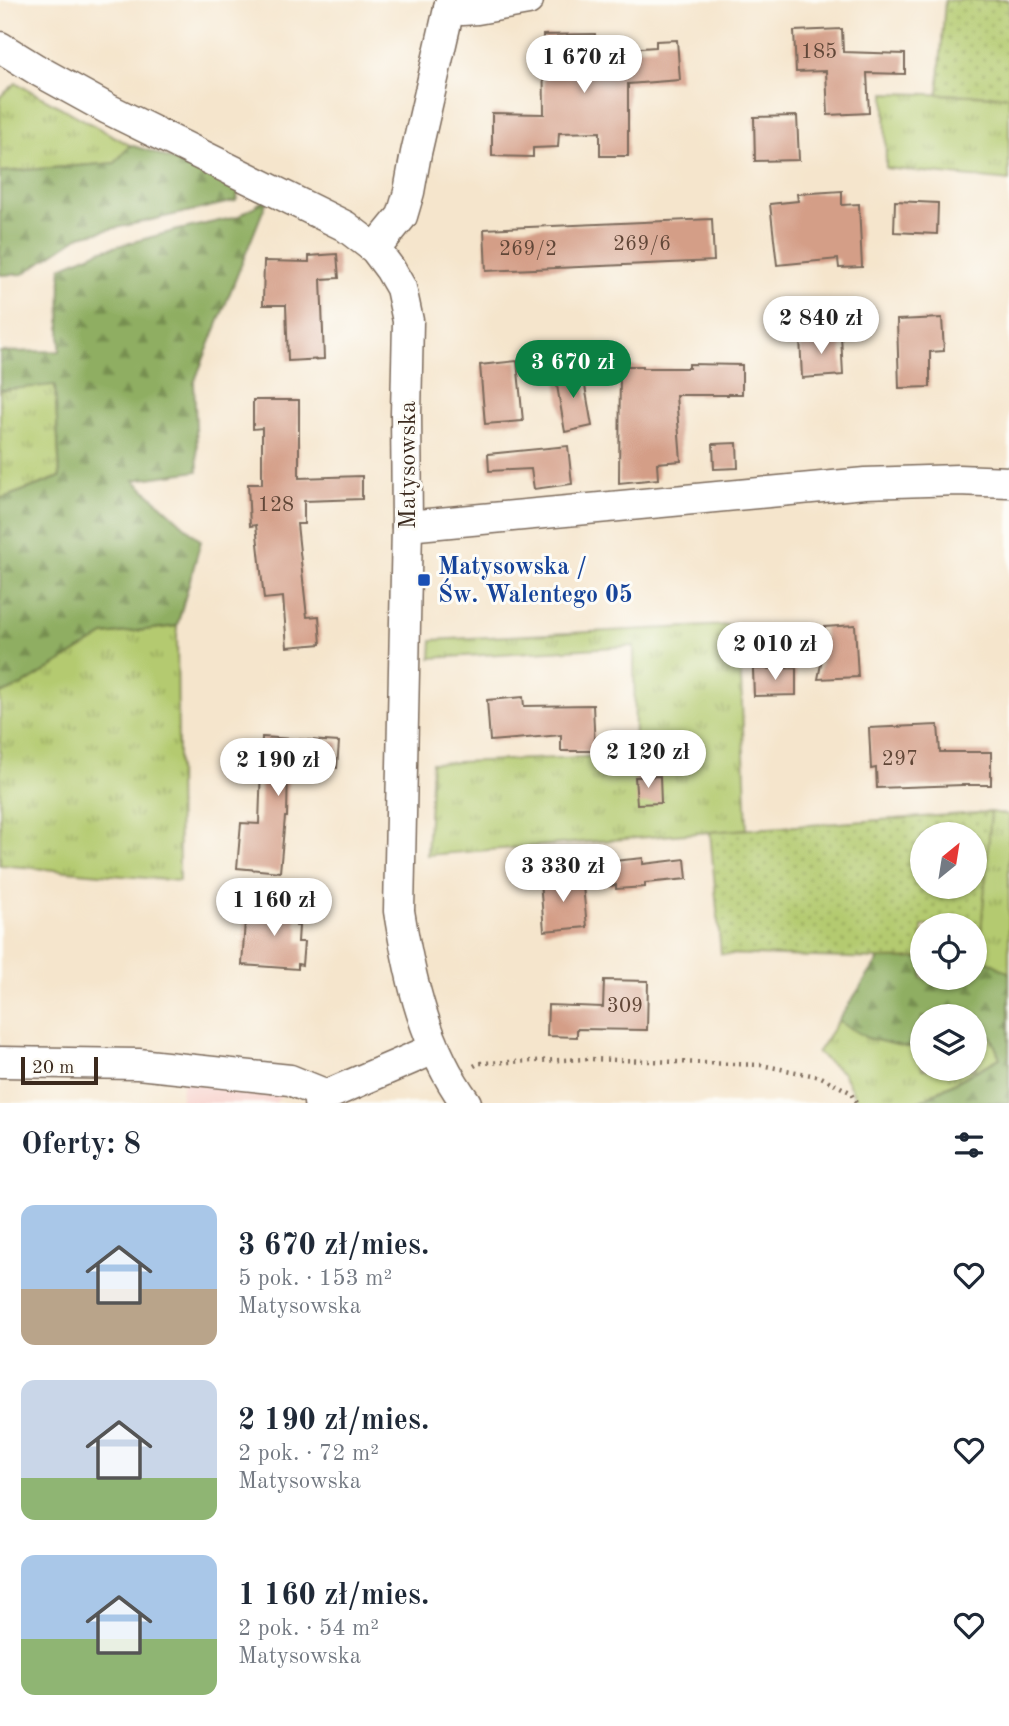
<!DOCTYPE html>
<html lang="pl">
<head>
<meta charset="utf-8">
<style>
	body { margin:0; font-family:"Old Standard TT",serif; background:#f6f6f7; color:#1f2937; height:100vh; display:flex; flex-direction:column; font-size:26px; white-space:nowrap }
	* { box-sizing:border-box; margin:0 }
	p { font-size:23px; color:#747a83 }
	.icon { flex:none; width:38px; height:38px; fill:none; stroke:currentColor; stroke-width:2; stroke-linecap:round; stroke-linejoin:round }
	.map { position:relative; height:1103px; overflow:hidden }
	.details { display:flex; flex-direction:column; background:#fff; flex:1 }
	.details>* { flex:none }
	.needle { width:46px; rotate:30deg }
	.tools { position:absolute; left:910px; top:822px; display:grid; gap:14px }
	.tools a { display:grid; place-items:center; width:77px; height:77px; border-radius:50%; background:#fff; box-shadow:0 2px 5px #0004; font-size:35px }
	.scale { position:absolute; left:21px; bottom:18px; width:77px; box-sizing:border-box; padding-left:7px; border:4px solid #3b2a1e; border-top:0; font-size:19px; line-height:24px; white-space:nowrap; color:#3b2a1e; -webkit-text-stroke:5px #fdfcf7; paint-order:stroke }
	.price { position:absolute; translate:-50% -60px; padding:0 16px; border-radius:24px; background:#fff; color:#222; font-size:23px; line-height:46px; filter:drop-shadow(0 2px 4px #0008) }
	.price::after { content:''; position:absolute; left:50%; top:42px; width:21px; height:16px; margin-left:-10px; background:inherit; clip-path:polygon(0 0,100% 0,50% 100%) }
	.price.selected { background:#0b8043; color:#fff }
	ul { padding:0; list-style:none }
	li { display:flex; align-items:center; gap:21px; height:175px; padding:0 21px }
	li span { display:grid; place-items:center; flex:none; width:196px; height:140px; border-radius:14px; color:#555 }
	li>.icon { margin-inline-start:auto }
	span .icon { width:84px; height:84px; fill:#fffc; stroke-width:1 }
	li b { font-size:30px }
	h2 { display:flex; justify-content:space-between; align-items:center; height:84px; padding:0 21px; font-size:30px }
	.map>svg:first-child { display:block }
	.built { fill:#f7d0cb }
	.grass { fill:url(#grass-tufts); stroke:#787a46; stroke-width:2 }
	.forest { fill:url(#forest-firs); stroke:#656c40; stroke-width:2 }
	.garden { fill:url(#garden-dots); stroke:#787a46; stroke-width:2; fill-rule:evenodd }
	.building { fill:#d49e87 }
	.lines { fill:none; stroke-linecap:round; stroke-linejoin:round }
	.minor-casing { stroke:#7c6b5b; stroke-width:33 }
	.path { stroke:#7c6b5b; stroke-width:4.5; stroke-dasharray:2 5; stroke-linecap:butt }
	.minor { stroke:#fff; stroke-width:30 }
	.transit-dot { fill:#1a4fb4; stroke:#fdfcf7; stroke-width:2.5 }
	.labels { text-anchor:middle; stroke-width:6; stroke-linejoin:round; paint-order:stroke }
	.number-label { font-size:21px; fill:#614738 }
	.street-label { font-size:24px; fill:#3b2a1e; stroke:#fdfcf7 }
	.transit-label { font-size:24px; font-weight:bold; fill:#164399; stroke:#fdfcf7; text-anchor:start }
</style>
</head>
<body>
<div class="map">
<svg width="1009" height="1103" viewBox="0 0 1009 1103">
	<defs>
		<pattern id="grass-tufts" width="24" height="20" patternUnits="userSpaceOnUse" patternTransform="scale(1.75)"><rect width="24" height="20" fill="#b4ca6f"/><path d="M3 7l-1-3M5 7V3M7 7l1-3M15 17l-1-3M17 17v-4M19 17l1-3" fill="none" stroke="#94a45b"/></pattern>
		<pattern id="forest-firs" width="22" height="20" patternUnits="userSpaceOnUse" patternTransform="scale(1.75)"><rect width="22" height="20" fill="#8fae62"/><path d="M5 1l3.5 6h-7zM16 11l3.5 6h-7z" fill="#768e50"/></pattern>
		<pattern id="garden-dots" width="8" height="8" patternUnits="userSpaceOnUse" patternTransform="scale(1.75)"><rect width="8" height="8" fill="#b4ca6f"/><path d="M2 2h.1M6 6h.1" fill="none" stroke="#94a45b" stroke-width="1.8" stroke-linecap="round"/></pattern>
	</defs>
	<rect width="100%" height="100%" fill="#fdfcf7"/>
	<filter id="ink" filterUnits="userSpaceOnUse"><feTurbulence type="fractalNoise" baseFrequency=".0143" numOctaves="2"/><feDisplacementMap in="SourceGraphic" scale="14" xChannelSelector="R" yChannelSelector="G"/><feConvolveMatrix kernelMatrix="1 2 1 2 8 2 1 2 1" color-interpolation-filters="sRGB"/></filter>
	<filter id="wash" filterUnits="userSpaceOnUse"><feTurbulence type="fractalNoise" baseFrequency=".00686" numOctaves="4" result="noise"/><feDisplacementMap in="SourceGraphic" scale="28" xChannelSelector="R" yChannelSelector="G"/><feGaussianBlur stdDeviation="1.57" result="paint"/><feColorMatrix in="noise" values="0 0 0 0 0 0 0 0 0 0 0 0 0 0 0 0 0 1.4 0 .05"/><feComposite in="paint" operator="in"/></filter>
	<g filter="url(#wash)">
		<rect width="100%" height="100%" fill="#f5e5cc"/>
		<path class="built" d="M183,1077L284,1091L275,1103H180Z"/>
		<g class="grass">
			<path d="M16,83L130,145L116,163L0,172V97Z"/>
			<path d="M885,93L1009,96V181L886,168Z"/>
			<path d="M55,384L60,477L0,499V390Z"/>
			<path d="M729,625L739,629L747,829L427,855L432,763L635,755L634,646L431,658L432,640Z"/>
			<path d="M177,626L179,881L0,865V694L21,685L104,635Z"/>
			<path d="M991,812L1009,815V973L979,956Z"/>
			<path d="M838,1021L867,1038L906,1047L922,1045V1069H975V1038L991,1036L1000,1058L917,1103H858L843,1073L817,1053Z"/>
		</g>
		<g class="forest">
			<path d="M130,145L153,152L240,187L236,201L80,236L23,274L0,275V172L115,163Z"/>
			<path d="M268,198L194,383L198,471L134,480L201,541L177,626L104,635L21,686L0,694V499L60,477L55,385L0,390V352L60,351L61,267L99,251L174,231L237,217Z"/>
			<path d="M975,956H979L1009,973V1103H917L1000,1058L991,1036L975,1038V1017H922V1045L906,1047L867,1038L838,1021L879,959L922,958V978H975Z"/>
		</g>
		<g class="garden">
			<path d="M945,0H1009V96L938,94Z"/>
			<path d="M991,812L979,956H975V926H922V958L879,959L721,954L710,832ZM922,835H975V887H922Z"/>
		</g>
		<g id="blocks">
			<g class="building">
				<path d="M842,29L843,52L905,54V74L867,73L869,113L828,115L826,71L796,72L794,31Z"/>
				<path d="M595,34L596,51L656,47V41L677,40L680,80L628,84V156H600V132L559,133L558,147L533,148V157L492,156V113L544,114L543,35Z"/>
				<path d="M797,116L799,160L755,161L754,117Z"/>
				<path d="M842,191V205L859,204L862,267L839,268L838,259L777,265L770,204L798,201L797,194Z"/>
				<path d="M895,201L938,203L937,234L894,232Z"/>
				<path d="M712,219L714,261L486,271L484,229Z"/>
				<path d="M337,254L339,278L321,279L324,359L288,361L286,305H263L264,261L309,262V256Z"/>
				<path d="M942,318L944,351L930,352V387L899,388L897,320Z"/>
				<path d="M841,335L843,375L802,378L800,337Z"/>
				<path d="M517,361L523,421L485,424L480,365Z"/>
				<path d="M689,364L742,365V394H728V395H676L681,461L657,463L658,479L619,483L620,366H643V368H689Z"/>
				<path d="M582,369L592,426L565,432L555,374Z"/>
				<path d="M253,400H299V478L362,476V499L304,501V524H297L307,617L319,616L321,644L287,647L283,597L264,599L256,525L250,526L248,484H262V428L253,429Z"/>
				<path d="M737,443L738,468L714,469L713,444Z"/>
				<path d="M568,446L572,484L534,489L531,469L489,471L488,454Z"/>
				<path d="M855,625L858,677L818,679L825,644L824,627Z"/>
				<path d="M796,668V695L754,696L753,669Z"/>
				<path d="M523,697L524,706L593,705L595,751H561V735L490,741L487,700Z"/>
				<path d="M938,725L940,752H991V785H963L877,788L876,768L871,769L869,728Z"/>
				<path d="M262,737L339,742L337,768L288,765L287,817H285L280,872L237,868L241,823L259,824Z"/>
				<path d="M660,776L661,803L637,804L635,777Z"/>
				<path d="M643,858V864L685,859L687,879L645,883V887L616,889V885L609,886L607,868L614,867V861Z"/>
				<path d="M582,876L587,927L544,931L540,881Z"/>
				<path d="M263,900L298,903L296,926H299L298,942H304L302,965L298,964V969L242,965L245,921L261,922Z"/>
				<path d="M604,980L648,981L647,1030L577,1029V1037L547,1036L548,1005L603,1007Z"/>
			</g>
		</g>
	</g>
	<g filter="url(#ink)">
		<use href="#blocks" fill-opacity="0" stroke="#7c6b5b" stroke-width="2"/>
		<g class="lines">
			<defs>
				<g id="minor">
					<path d="M449,7L462,10L477,9L528,0"/>
					<path d="M0,47L39,71L108,109L345,226L375,249L390,269L401,288L408,321L406,414L407,526L399,911C410,979 425,1047 466,1103"/>
					<path d="M375,249L402,216L409,192L416,153L451,0"/>
					<path d="M407,526L865,483L958,480L1009,482"/>
					<path d="M0,1062L138,1064L290,1080L327,1095"/>
					<path d="M319,1103L327,1095L434,1049"/>
				</g>
			</defs>
			<use href="#minor" class="minor-casing"/>
			<path class="path" d="M474,1066L479,1063L590,1059L761,1065L821,1077L850,1092L856,1103"/>
			<use href="#minor" class="minor"/>
		</g>
	</g>
	<rect class="transit-dot" x="417" y="573" width="14" height="14" rx="3.5"/>
	<g class="labels">
		<g class="number-label">
			<text x="819" y="58">185</text>
			<text x="642" y="250">269/6</text>
			<text x="528" y="255">269/2</text>
			<text x="276" y="511">128</text>
			<text x="900" y="765">297</text>
			<text x="625" y="1012">309</text>
		</g>
		<g class="street-label">
			<text transform="translate(407 465) rotate(-90)" y="8">Matysowska</text>
		</g>
		<g class="transit-label">
			<text x="438" y="574">Matysowska /<tspan x="438" dy="28">Św. Walentego 05</tspan></text>
		</g>
	</g>
</svg>
<div class="tools">
<a><svg class="needle" viewBox="-14 -14 28 28"><path d="M0-13l5 13h-10z" fill="#e53935"/><path d="M0 13l5-13h-10z" fill="#747a83"/></svg></a>
<a><svg class="icon" aria-label="locate" viewBox="0 0 24 24"><circle cx="12" cy="12" r="6"/><path d="M12 2v4M12 18v4M2 12h4M18 12h4"/></svg></a>
<a><svg class="icon" aria-label="layers" viewBox="0 0 24 24"><path d="M12 4l9 5-9 5-9-5zM3 14l9 5 9-5"/></svg></a>
</div>
<div class="scale">20 m</div>
<b class="price" style="left:584px;top:95px">1 670 zł</b>
<b class="price" style="left:821px;top:356px">2 840 zł</b>
<b class="price selected" style="left:573px;top:400px">3 670 zł</b>
<b class="price" style="left:775px;top:682px">2 010 zł</b>
<b class="price" style="left:648px;top:790px">2 120 zł</b>
<b class="price" style="left:278px;top:798px">2 190 zł</b>
<b class="price" style="left:563px;top:904px">3 330 zł</b>
<b class="price" style="left:274px;top:938px">1 160 zł</b>
</div>
<section class="details">
<h2>Oferty: 8<svg class="icon" aria-label="filters" viewBox="0 0 24 24"><path d="M4 7h16M4 17h16"/><circle cx="9" cy="7" r="2"/><circle cx="15" cy="17" r="2"/></svg></h2>
<ul>
<li><span style="background:linear-gradient(#a9c7e8 60%,#b9a48a 0)"><svg class="icon" aria-label="home" viewBox="0 0 24 24"><path d="M3 11l9-7 9 7M6 9v11h12V9"/></svg></span><div><b>3 670 zł/mies.</b><p>5 pok. · 153 m²</p><p>Matysowska</p></div><svg class="icon" aria-label="heart" viewBox="0 0 24 24"><path d="M12 20l-8-8c-3-5 5-10 8-4 3-6 11-1 8 4z"/></svg></li>
<li><span style="background:linear-gradient(#c9d6e8 70%,#8fb573 0)"><svg class="icon" aria-label="home" viewBox="0 0 24 24"><path d="M3 11l9-7 9 7M6 9v11h12V9"/></svg></span><div><b>2 190 zł/mies.</b><p>2 pok. · 72 m²</p><p>Matysowska</p></div><svg class="icon" aria-label="heart" viewBox="0 0 24 24"><path d="M12 20l-8-8c-3-5 5-10 8-4 3-6 11-1 8 4z"/></svg></li>
<li><span style="background:linear-gradient(#a9c7e8 60%,#8fb573 0)"><svg class="icon" aria-label="home" viewBox="0 0 24 24"><path d="M3 11l9-7 9 7M6 9v11h12V9"/></svg></span><div><b>1 160 zł/mies.</b><p>2 pok. · 54 m²</p><p>Matysowska</p></div><svg class="icon" aria-label="heart" viewBox="0 0 24 24"><path d="M12 20l-8-8c-3-5 5-10 8-4 3-6 11-1 8 4z"/></svg></li>
</ul>
</section>
</body>
</html>
